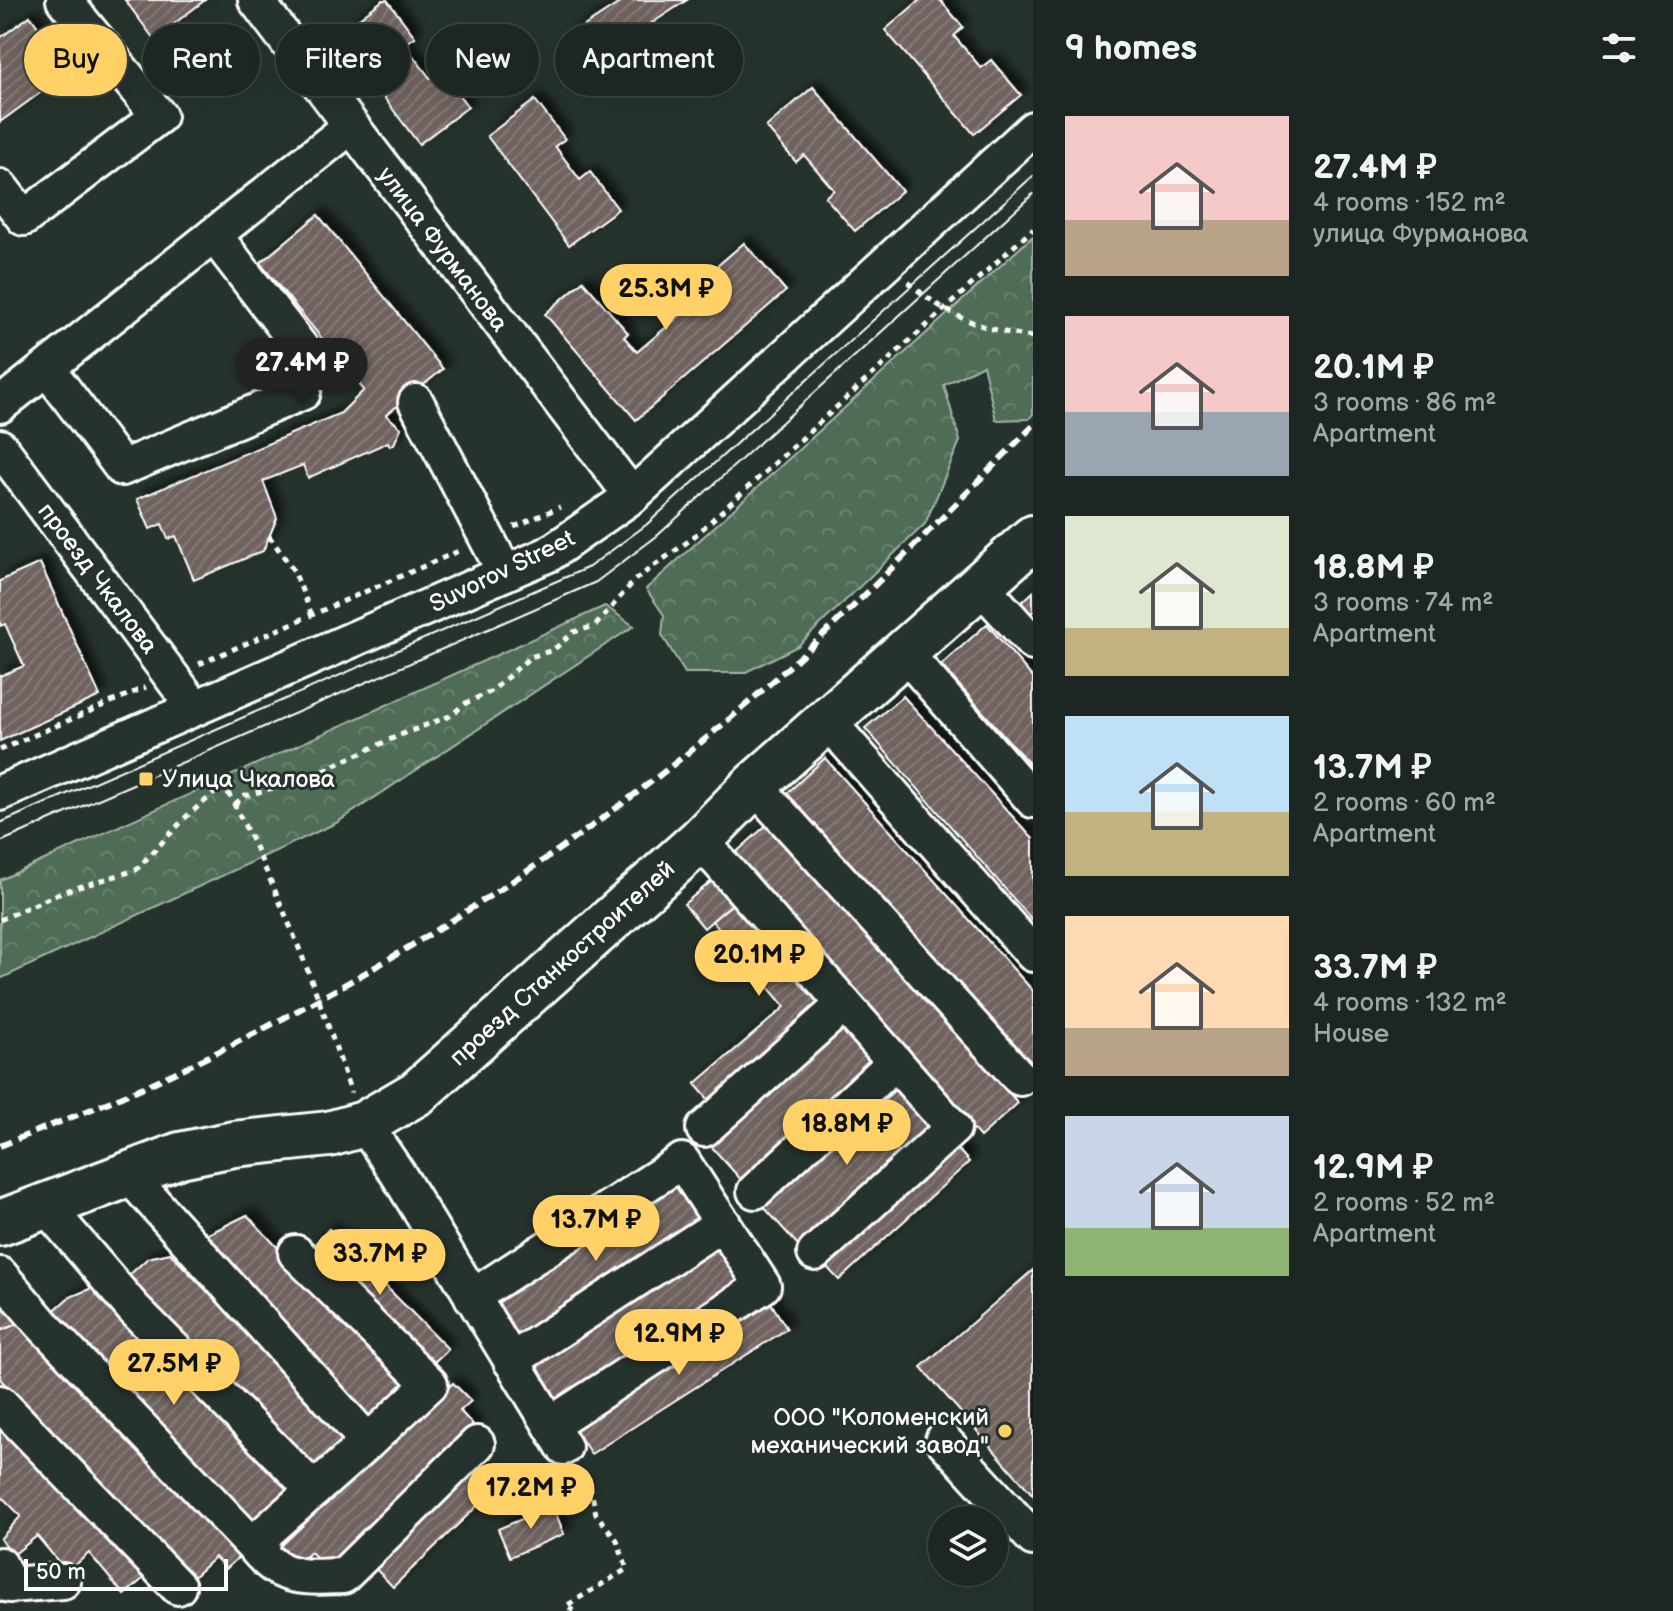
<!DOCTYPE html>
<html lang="en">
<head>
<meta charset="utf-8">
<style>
	body { margin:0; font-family:"Balsamiq Sans",sans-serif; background:#29322f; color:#f1f3f6; height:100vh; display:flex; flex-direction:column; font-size:30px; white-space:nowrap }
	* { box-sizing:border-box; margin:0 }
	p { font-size:26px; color:#a0a5a5 }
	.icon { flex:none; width:44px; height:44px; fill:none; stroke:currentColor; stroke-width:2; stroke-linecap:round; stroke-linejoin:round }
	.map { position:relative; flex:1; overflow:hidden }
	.drawer { display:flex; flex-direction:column; background:#1c2622; width:640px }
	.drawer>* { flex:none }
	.hud { position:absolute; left:24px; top:24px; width:760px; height:72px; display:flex; gap:16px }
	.tools { position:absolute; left:928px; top:1506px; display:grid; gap:16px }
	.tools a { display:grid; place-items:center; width:80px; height:80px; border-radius:50%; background:#1c2622; box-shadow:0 8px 32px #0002,0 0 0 2px #3a4340; font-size:40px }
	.scale { position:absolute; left:24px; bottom:20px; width:204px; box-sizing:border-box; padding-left:8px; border:4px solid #fff; border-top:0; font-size:22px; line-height:28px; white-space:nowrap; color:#fff; -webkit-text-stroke:6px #26332d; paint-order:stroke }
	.price { position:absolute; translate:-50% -68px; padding:0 18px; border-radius:28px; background:#ffd166; color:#111; font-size:26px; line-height:52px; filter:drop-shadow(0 2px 4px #0008) }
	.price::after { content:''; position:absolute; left:50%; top:48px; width:24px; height:18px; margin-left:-12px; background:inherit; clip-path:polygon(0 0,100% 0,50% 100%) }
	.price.current { background:#222; color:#fff }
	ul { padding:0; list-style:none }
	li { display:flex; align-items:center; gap:24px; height:200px; padding:0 32px }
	li span { display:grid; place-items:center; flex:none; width:224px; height:160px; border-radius:0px; color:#555 }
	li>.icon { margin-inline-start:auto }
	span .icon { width:96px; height:96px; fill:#fffc; stroke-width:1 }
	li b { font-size:34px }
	h2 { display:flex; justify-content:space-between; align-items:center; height:96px; padding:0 32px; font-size:34px }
	.tag { padding:0 28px; border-radius:36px; background:#1c2622; box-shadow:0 8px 32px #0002,0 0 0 2px #3a4340; font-size:28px; line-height:72px }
	.tag.current { background:#ffd166; color:#111 }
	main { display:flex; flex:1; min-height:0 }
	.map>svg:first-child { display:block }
	.forest { fill:url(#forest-crowns); stroke:#a7b6aa; stroke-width:2 }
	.building { fill:url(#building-hatch); stroke:#fff; stroke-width:2; filter:url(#shadow) }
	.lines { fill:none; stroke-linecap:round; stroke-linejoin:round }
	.minor-casing { stroke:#fff; stroke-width:40 }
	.major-casing { stroke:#fff; stroke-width:50 }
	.path { stroke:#fff; stroke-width:5; stroke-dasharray:6 6; stroke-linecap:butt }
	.minor { stroke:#26332d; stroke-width:34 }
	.major { stroke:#26332d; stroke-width:44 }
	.tram { stroke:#fff; stroke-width:2 }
	.rail { stroke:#fff; stroke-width:6; stroke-dasharray:12 6; stroke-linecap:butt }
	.poi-dot { fill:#ffd166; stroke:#26332d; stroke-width:3 }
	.labels { text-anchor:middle; stroke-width:6; stroke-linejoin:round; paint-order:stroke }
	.street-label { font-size:24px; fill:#fff; stroke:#26332d }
	.poi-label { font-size:24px; fill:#fff; stroke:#26332d; text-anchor:start }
</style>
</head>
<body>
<main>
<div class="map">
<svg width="1033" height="1611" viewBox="0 0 1033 1611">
	<defs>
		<pattern id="forest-crowns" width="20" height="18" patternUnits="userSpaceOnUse" patternTransform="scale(2)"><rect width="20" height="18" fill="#4f6d56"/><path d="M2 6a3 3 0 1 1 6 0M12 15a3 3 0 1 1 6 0" fill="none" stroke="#69836f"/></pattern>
		<pattern id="building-hatch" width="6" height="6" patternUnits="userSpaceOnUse" patternTransform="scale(2)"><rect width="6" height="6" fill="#70635e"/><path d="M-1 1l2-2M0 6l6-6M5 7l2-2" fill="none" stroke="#857a76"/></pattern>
		<filter id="shadow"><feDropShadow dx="7" dy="-7" stdDeviation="4" flood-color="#0009"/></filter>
	</defs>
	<rect width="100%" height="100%" fill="#26332d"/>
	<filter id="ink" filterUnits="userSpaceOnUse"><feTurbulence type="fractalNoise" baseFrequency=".0125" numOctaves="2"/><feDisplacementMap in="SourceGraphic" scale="16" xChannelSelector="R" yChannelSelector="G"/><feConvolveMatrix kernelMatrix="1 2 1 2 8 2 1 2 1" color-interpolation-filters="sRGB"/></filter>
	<g filter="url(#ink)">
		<g class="forest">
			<path d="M1033,236V414L1029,419L996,420L983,365L944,385L960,441L925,524L798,646L744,673H685L662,635L664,615L646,589Z"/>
			<path d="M605,606L634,626L336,823L0,979V880Z"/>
		</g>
		<g class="building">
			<path d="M125,0H205L154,39Z"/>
			<path d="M383,0H387L415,37L404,44L430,78L440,70L468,107L419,144L337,35Z"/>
			<path d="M624,0H687L591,63L572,34Z"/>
			<path d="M920,0H940L963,27L954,36L981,68L991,60L1021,95L974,134L885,30Z"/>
			<path d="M30,16L70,71L0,122V38Z"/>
			<path d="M813,87L902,191L855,231L825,197L834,190L804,155L796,162L766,127Z"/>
			<path d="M535,100L565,139L555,146L580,180L590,172L618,209L569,245L487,136Z"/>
			<path d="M318,215L443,369L386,415L401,428L394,444L390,446L388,442L308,478L303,465L263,481L277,518L263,551L194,580L176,536L168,539L162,524L150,529L137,499L341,413L364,390L260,263Z"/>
			<path d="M744,243L786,291L636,420L545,314L583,281L628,333L624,337L637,352L718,283L709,273Z"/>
			<path d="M40,563L100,696L0,741V676L24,666L5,624L0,626V581Z"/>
			<path d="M1033,592V616L1021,603Z"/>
			<path d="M987,624L1033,678V768L941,665Z"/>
			<path d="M903,696L1033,839V921L865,728Z"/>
			<path d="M825,758L1033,991V1071L786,794Z"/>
			<path d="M769,823L1018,1103L980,1137L731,857Z"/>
			<path d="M718,876L738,899L704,928L684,904Z"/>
			<path d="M735,902L822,1004L709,1100L695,1084L785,1007L712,921Z"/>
			<path d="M841,1027L876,1066L744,1183L710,1145Z"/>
			<path d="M896,1089L930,1128L798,1245L763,1206Z"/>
			<path d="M955,1146L969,1162L839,1280L824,1264Z"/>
			<path d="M678,1179L706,1221L515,1347L487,1304Z"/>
			<path d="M247,1215L406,1384L370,1418L200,1238Z"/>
			<path d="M329,1229L448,1349L431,1365L313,1246Z"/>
			<path d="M724,1239L753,1283L559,1409L530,1366Z"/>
			<path d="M170,1253L351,1440L316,1473L127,1277L148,1258Z"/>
			<path d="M1033,1270V1495L921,1367Z"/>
			<path d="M92,1288L295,1492L256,1530L49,1315L68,1298Z"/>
			<path d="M769,1300L787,1329L591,1454L572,1425Z"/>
			<path d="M0,1302L19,1323L0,1331Z"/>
			<path d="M25,1321L244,1552L226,1569L215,1557L190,1580L0,1379V1331Z"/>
			<path d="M453,1383L471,1401L460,1411L477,1429L328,1570L311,1552L298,1564L281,1546Z"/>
			<path d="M0,1417L145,1577L124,1595L89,1553L67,1572L37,1536L13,1555L0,1539L21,1516L0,1495Z"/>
			<path d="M478,1465L498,1486L393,1587L373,1566Z"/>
			<path d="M553,1506L564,1534L510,1557L498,1529Z"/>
		</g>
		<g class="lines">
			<defs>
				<g id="minor">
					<path d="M256,0L632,496"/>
					<path d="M0,187L24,218L159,116L64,0"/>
					<path d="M47,368L122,468L303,392L308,357L214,235"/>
					<path d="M416,402L505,573"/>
					<path d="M0,405L351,126"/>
					<path d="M0,447L195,708"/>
					<path d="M980,585L1033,643"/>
					<path d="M904,652L1033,800"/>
					<path d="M827,720L1033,954"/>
					<path d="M754,785L1020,1078"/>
					<path d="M0,793L549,554L632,496L1033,129"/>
					<path d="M700,840L953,1128L815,1253"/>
					<path d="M364,1124L398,1174L564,1447"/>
					<path d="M704,1129L844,1004"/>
					<path d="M127,1173L368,1442L430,1384L296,1253"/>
					<path d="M755,1191L895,1062"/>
					<path d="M45,1205L133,1308L314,1490"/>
					<path d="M0,1275L41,1323L261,1554"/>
					<path d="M472,1297L682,1161L763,1286L551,1424"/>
					<path d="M511,1361L723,1223"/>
					<path d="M0,1403L178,1587"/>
					<path d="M943,1440L1033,1538"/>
					<path d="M368,1442L264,1534L261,1554C284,1581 310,1577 343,1576L477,1444"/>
					<path d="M0,1565L9,1585L63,1581"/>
				</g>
				<path id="major" d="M0,1223L180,1155L234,1144L329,1134L364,1124L417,1093L700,840L754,785L1033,538"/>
			</defs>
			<use href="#minor" class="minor-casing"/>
			<use href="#major" class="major-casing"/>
			<g class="path">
				<path d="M908,282C947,316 982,330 1033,337"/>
				<path d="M514,527L560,507"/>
				<path d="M269,536L294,571L312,615"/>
				<path d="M199,664L461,550"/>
				<path d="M0,750L146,687"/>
				<path d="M235,804L245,796L307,778L400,735L450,716L466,703L492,691L530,657L553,650L574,632L595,626L636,579L690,540L1033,229"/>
				<path d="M0,920L62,892L136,870L187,816L224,785C277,885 316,986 351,1093"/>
				<path d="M574,1611L566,1606L627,1569L617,1540L596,1514L591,1490L578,1472"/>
			</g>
			<use href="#minor" class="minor"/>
			<use href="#major" class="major"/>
			<g class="tram">
				<path d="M0,823L589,567L646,525L1033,176"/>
				<path d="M0,842L596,582L657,536L1033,194"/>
			</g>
			<path class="rail" d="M0,1146C49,1126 99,1107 148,1085C344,996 543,872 710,735C825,641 928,531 1033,426"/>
		</g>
	</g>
	<g class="poi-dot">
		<rect x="138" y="771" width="16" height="16" rx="4"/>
		<circle cx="1005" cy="1431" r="8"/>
	</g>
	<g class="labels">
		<g class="street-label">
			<text transform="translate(443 249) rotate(53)" y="8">улица Фурманова</text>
			<text transform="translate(502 571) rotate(-26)" y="8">Suvorov Street</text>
			<text transform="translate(98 578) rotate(53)" y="8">проезд Чкалова</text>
			<text transform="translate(562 963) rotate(-42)" y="8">проезд Станкостроителей</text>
		</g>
		<g class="poi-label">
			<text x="162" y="787">Улица Чкалова</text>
			<text x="989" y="1425" text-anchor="end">ООО "Коломенский<tspan x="989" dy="28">механический завод"</tspan></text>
		</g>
	</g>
</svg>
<div class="tools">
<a><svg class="icon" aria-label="layers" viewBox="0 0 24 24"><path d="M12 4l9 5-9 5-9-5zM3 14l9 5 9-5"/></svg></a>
</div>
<div class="scale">50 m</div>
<b class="price" style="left:666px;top:332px">25.3M ₽</b>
<b class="price current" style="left:302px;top:406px">27.4M ₽</b>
<b class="price" style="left:759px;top:998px">20.1M ₽</b>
<b class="price" style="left:847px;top:1167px">18.8M ₽</b>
<b class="price" style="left:596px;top:1263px">13.7M ₽</b>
<b class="price" style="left:380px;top:1297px">33.7M ₽</b>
<b class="price" style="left:679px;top:1377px">12.9M ₽</b>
<b class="price" style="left:174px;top:1407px">27.5M ₽</b>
<b class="price" style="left:531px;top:1531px">17.2M ₽</b>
<div class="hud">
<a class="tag current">Buy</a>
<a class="tag">Rent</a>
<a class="tag">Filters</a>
<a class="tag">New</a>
<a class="tag">Apartment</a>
</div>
</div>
<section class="drawer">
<h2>9 homes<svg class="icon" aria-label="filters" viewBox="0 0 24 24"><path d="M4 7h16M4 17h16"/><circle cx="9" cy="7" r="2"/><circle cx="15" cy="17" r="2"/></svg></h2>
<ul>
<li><span style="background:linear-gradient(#f6c9c9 65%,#b9a48a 0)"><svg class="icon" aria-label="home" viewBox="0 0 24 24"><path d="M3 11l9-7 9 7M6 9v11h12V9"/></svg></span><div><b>27.4M ₽</b><p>4 rooms · 152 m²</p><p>улица Фурманова</p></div></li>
<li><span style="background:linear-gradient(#f6c9c9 60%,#9aa5b1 0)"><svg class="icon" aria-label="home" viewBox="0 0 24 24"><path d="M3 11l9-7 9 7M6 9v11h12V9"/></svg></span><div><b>20.1M ₽</b><p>3 rooms · 86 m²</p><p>Apartment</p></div></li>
<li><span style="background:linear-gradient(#dfe7d0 70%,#c2b280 0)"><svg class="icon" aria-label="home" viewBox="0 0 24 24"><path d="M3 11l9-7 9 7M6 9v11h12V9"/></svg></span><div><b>18.8M ₽</b><p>3 rooms · 74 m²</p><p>Apartment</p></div></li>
<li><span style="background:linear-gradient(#bfe0f5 60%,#c2b280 0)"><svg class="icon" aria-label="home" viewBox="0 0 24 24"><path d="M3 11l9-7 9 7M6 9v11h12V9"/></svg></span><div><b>13.7M ₽</b><p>2 rooms · 60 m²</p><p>Apartment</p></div></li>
<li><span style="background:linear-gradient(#ffd9b3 70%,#b9a48a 0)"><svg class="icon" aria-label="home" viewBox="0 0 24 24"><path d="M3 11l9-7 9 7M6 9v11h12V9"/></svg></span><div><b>33.7M ₽</b><p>4 rooms · 132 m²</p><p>House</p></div></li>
<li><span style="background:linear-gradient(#c9d6e8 70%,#8fb573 0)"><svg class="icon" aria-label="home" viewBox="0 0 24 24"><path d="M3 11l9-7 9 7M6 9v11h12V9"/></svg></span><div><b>12.9M ₽</b><p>2 rooms · 52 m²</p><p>Apartment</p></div></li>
</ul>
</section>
</main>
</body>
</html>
